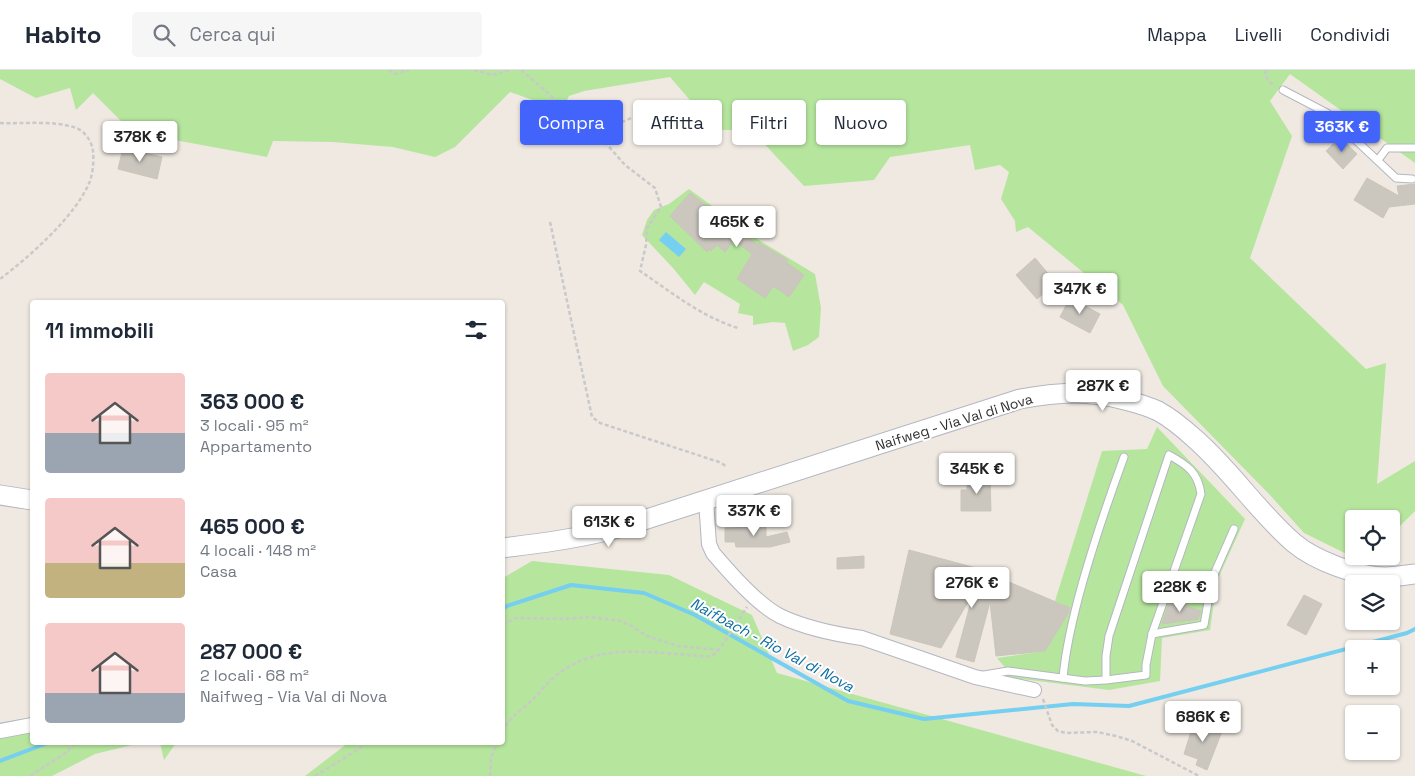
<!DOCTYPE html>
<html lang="it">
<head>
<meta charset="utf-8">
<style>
	body { margin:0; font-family:"Space Grotesk",sans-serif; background:#f6f6f7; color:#1f2937; height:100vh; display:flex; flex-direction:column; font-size:19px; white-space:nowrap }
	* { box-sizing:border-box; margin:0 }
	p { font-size:16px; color:#747a83 }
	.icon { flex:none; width:28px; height:28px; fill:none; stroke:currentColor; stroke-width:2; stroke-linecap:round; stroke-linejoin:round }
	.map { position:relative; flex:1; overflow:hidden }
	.drawer { position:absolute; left:30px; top:230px; width:475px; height:445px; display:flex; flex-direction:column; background:#fff; border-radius:5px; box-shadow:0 1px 4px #0004 }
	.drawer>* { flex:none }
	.top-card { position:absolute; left:520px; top:30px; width:475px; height:45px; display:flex; gap:10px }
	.buttons { position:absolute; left:1345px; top:440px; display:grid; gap:10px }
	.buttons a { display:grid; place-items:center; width:55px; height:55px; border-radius:5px; background:#fff; box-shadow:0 1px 4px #0004; font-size:25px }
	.price { position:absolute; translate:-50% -42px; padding:0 11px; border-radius:5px; background:#fff; color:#222; font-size:16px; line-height:32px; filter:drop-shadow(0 1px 2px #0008) }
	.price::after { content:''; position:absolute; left:50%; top:30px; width:15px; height:11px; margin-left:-8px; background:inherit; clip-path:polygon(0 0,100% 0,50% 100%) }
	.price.on { background:#4264fb; color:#fff }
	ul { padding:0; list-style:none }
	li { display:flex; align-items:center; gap:15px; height:125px; padding:0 15px }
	li span { display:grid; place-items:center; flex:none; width:140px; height:100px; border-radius:5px; color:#555 }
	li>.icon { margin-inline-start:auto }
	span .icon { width:60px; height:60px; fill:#fffc; stroke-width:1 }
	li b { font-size:21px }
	h2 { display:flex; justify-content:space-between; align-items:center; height:60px; padding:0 15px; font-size:21px }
	.chip { padding:0 18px; border-radius:5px; background:#fff; box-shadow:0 1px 4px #0004; font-size:18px; line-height:45px }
	.chip.on { background:#4264fb; color:#fff }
	header { display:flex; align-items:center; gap:30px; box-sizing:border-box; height:70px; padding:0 25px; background:#fff; border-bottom:1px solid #e0e1e3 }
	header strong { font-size:24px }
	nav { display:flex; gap:28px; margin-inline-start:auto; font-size:18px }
	.search { width:350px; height:45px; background:#f6f6f7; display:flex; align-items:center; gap:12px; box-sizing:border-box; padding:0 18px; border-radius:5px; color:#747a83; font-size:19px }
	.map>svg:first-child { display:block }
	.green { fill:#b6e59e }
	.water { fill:#75cff0 }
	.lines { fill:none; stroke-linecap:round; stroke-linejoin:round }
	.stream { stroke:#75cff0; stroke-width:4 }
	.building { fill:#cbc7bf; stroke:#cbc5ba }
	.lane-casing { stroke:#b4b7c1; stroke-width:9 }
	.street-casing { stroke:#b4b7c1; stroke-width:16 }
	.secondary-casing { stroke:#b4b7c1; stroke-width:21 }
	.path { stroke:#c9c9c9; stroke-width:2.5; stroke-dasharray:4 2.5; stroke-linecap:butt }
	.lane { stroke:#fff; stroke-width:7 }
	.street { stroke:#fff; stroke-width:14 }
	.secondary { stroke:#fff; stroke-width:19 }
	.labels { text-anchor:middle; stroke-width:4; stroke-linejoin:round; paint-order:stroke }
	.street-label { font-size:14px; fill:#2e2e2e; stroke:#fff }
	.water-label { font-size:15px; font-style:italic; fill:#0d6fa3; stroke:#fff }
</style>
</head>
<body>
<header>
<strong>Habito</strong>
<div class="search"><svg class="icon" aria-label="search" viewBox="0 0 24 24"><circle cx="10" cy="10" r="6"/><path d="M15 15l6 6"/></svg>Cerca qui</div>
<nav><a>Mappa</a><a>Livelli</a><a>Condividi</a></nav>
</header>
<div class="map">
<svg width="1415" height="706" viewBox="0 0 1415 706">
	<rect width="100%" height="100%" fill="#efe9e1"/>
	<g class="green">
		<path d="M0,0H1415V93L1290,4L1270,31L1292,66L1250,188L1366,299L1386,293L1377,414L1415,391V441L1391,465V449H1354V486H1367L1361,491L1304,463L1269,424L1163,316L1123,235L1028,157L1016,162L1015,151L1001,129L1009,102L1000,95L975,100L970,75L890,87L874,110L804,116L751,60H723L713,57L670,7L584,21L569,26L566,32L570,43L510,22L455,77L435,87L393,77L333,72L273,71L267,87L180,71L130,60L93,23L76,40L70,18L36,28L0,9Z"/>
		<path d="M689,119L757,169L815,204L821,238L819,267L808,275L793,281L785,253L773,252L753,255V246L738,243L740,234L704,212L695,225L673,198L642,165L647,150L654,140L669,134Z"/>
		<path d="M1157,357L1245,449L1217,511L1210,560L1162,568L1160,611L1109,620L1007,607L1008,601L997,588L1045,581L1071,539L1055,531L1102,381L1147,379Z"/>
		<path d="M532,491L669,505L752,545L777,603L1146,706H305L348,673L502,672L503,508Z"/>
		<path d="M32,647V672L140,673L95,684L52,706H0V653Z"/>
		<path d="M160,673H176L164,690Z"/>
	</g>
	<path class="water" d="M666,162L686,179L679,187L659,170Z"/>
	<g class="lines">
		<g class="stream">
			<path d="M502,539L507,536L571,515L644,523L695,545L848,631L924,649L1073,634L1129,636L1407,563L1415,559"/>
			<path d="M0,691L50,672"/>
		</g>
	</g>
	<g class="building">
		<path d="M1340,67L1357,84L1343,99L1326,81Z"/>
		<path d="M123,78L162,87L157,109L118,99Z"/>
		<path d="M1367,108L1399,126L1397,116L1415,114V134L1389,137L1383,148L1354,130Z"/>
		<path d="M690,123L758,175L759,173L788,190L786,192L804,205L789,227L773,216L765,228L737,209L752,184L734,170L725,182L717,175L711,181L709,179L707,182L670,146Z"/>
		<path d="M1035,188L1056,213L1037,229L1016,205Z"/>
		<path d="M1070,228L1100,244L1090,263L1060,247Z"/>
		<path d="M967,408H990L991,441H961V420H967Z"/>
		<path d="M766,457V467L787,462L790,472L770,477H736L735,472H725V458Z"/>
		<path d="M909,480L976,498L1070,538L1069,542L1045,581L996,586L990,532L974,592L956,587L972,528L971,527L941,578L890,564Z"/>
		<path d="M864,486V498L837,499V488Z"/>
		<path d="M1304,525L1322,534L1306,565L1287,555Z"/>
		<path d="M1170,530L1201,541L1198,549L1162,554Z"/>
		<path d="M1194,652L1210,658L1213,652L1224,656L1207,700L1196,695L1198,689L1184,684Z"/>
	</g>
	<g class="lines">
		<defs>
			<g id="lane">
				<path d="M1283,20L1327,43L1396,108L1412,109"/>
				<path d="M1378,90L1387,78H1415"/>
				<path d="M1152,564L1204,555L1212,509L1234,459"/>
				<path d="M984,605L1008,601L1085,611L1106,610L1146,605V595L1152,564L1201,424C1198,402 1187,395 1169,385L1109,566L1106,586V610"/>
				<path d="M1063,608C1066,574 1074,543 1083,511C1095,469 1109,428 1124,387"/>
			</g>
			<g id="street">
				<path d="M706,430L709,474L713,483C729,502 758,535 780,546C805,558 834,564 862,568L975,607L1034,620"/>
				<path d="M0,661L32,655"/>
			</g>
			<g id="secondary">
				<path d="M0,425L32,430"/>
				<path d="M502,478C543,473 582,468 622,457L1020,329C1059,322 1087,320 1125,330C1136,333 1148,336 1158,341C1171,348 1183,358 1194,368C1231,400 1257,441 1294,473C1314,490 1358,507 1385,507C1395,507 1405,505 1415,504"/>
			</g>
		</defs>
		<use href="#lane" class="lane-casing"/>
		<use href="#street" class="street-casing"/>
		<use href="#secondary" class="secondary-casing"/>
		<g class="path">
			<path d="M389,0L395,4L409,0"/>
			<path d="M474,0L492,5L510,0"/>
			<path d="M521,0L604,71L625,95L655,118L661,137L647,158L646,175L640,201C671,222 702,247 738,258"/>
			<path d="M1266,0C1264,8 1269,12 1275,16"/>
			<path d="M0,53C22,54 56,50 76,58C85,61 92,72 93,81C94,91 93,102 90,111C76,146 29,187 0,209"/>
			<path d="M604,71C619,39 665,43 694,42"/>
			<path d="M550,152L592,347L600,353L719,392L726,396"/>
			<path d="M502,554L517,548L566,549L589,547L607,549L621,551L633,557L647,566L678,576L719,580"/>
			<path d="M1043,629L1052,655L1058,661L1066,663L1097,662L1116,666L1132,671L1199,706"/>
			<path d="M502,662C509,648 520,641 531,631C540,623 547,612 558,604C595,576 634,581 678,584C690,585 700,587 712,586L719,580L747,537"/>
			<path d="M30,706L67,682L75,672"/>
			<path d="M315,706L359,679L367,672"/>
			<path d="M490,706L491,689L497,672"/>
		</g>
		<use href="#lane" class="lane"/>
		<use href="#street" class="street"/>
		<use href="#secondary" class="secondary"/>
	</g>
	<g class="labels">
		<g class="street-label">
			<text transform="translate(954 352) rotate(-17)" y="5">Naifweg - Via Val di Nova</text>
		</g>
		<g class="water-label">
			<text transform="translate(772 575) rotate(28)" y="5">Naifbach - Rio Val di Nova</text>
		</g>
	</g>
</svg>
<div class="buttons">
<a><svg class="icon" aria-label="locate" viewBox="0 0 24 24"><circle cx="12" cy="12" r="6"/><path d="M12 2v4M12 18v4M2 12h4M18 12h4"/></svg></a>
<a><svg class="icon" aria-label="layers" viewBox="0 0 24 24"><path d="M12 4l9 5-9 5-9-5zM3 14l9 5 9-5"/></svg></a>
<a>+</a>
<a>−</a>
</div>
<b class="price on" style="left:1342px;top:83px">363K €</b>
<b class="price" style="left:140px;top:93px">378K €</b>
<b class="price" style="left:737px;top:178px">465K €</b>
<b class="price" style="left:1080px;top:245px">347K €</b>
<b class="price" style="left:1103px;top:342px">287K €</b>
<b class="price" style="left:977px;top:425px">345K €</b>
<b class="price" style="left:754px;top:467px">337K €</b>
<b class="price" style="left:609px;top:478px">613K €</b>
<b class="price" style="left:972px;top:539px">276K €</b>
<b class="price" style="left:1180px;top:543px">228K €</b>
<b class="price" style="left:1203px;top:673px">686K €</b>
<div class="top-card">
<a class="chip on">Compra</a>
<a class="chip">Affitta</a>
<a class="chip">Filtri</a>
<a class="chip">Nuovo</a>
</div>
<section class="drawer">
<h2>11 immobili<svg class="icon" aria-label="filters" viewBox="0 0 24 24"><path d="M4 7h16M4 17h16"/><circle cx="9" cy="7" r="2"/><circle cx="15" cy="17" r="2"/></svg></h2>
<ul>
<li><span style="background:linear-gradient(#f6c9c9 60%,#9aa5b1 0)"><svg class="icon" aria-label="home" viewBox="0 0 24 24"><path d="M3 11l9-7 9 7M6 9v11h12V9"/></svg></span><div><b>363 000 €</b><p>3 locali · 95 m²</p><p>Appartamento</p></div></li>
<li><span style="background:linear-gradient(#f6c9c9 65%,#c2b280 0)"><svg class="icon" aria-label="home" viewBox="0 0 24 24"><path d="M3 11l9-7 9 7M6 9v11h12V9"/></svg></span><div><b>465 000 €</b><p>4 locali · 148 m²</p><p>Casa</p></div></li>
<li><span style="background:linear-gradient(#f6c9c9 70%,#9aa5b1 0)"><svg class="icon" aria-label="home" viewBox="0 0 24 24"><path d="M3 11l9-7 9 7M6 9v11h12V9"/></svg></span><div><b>287 000 €</b><p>2 locali · 68 m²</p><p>Naifweg - Via Val di Nova</p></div></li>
</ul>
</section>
</div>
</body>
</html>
